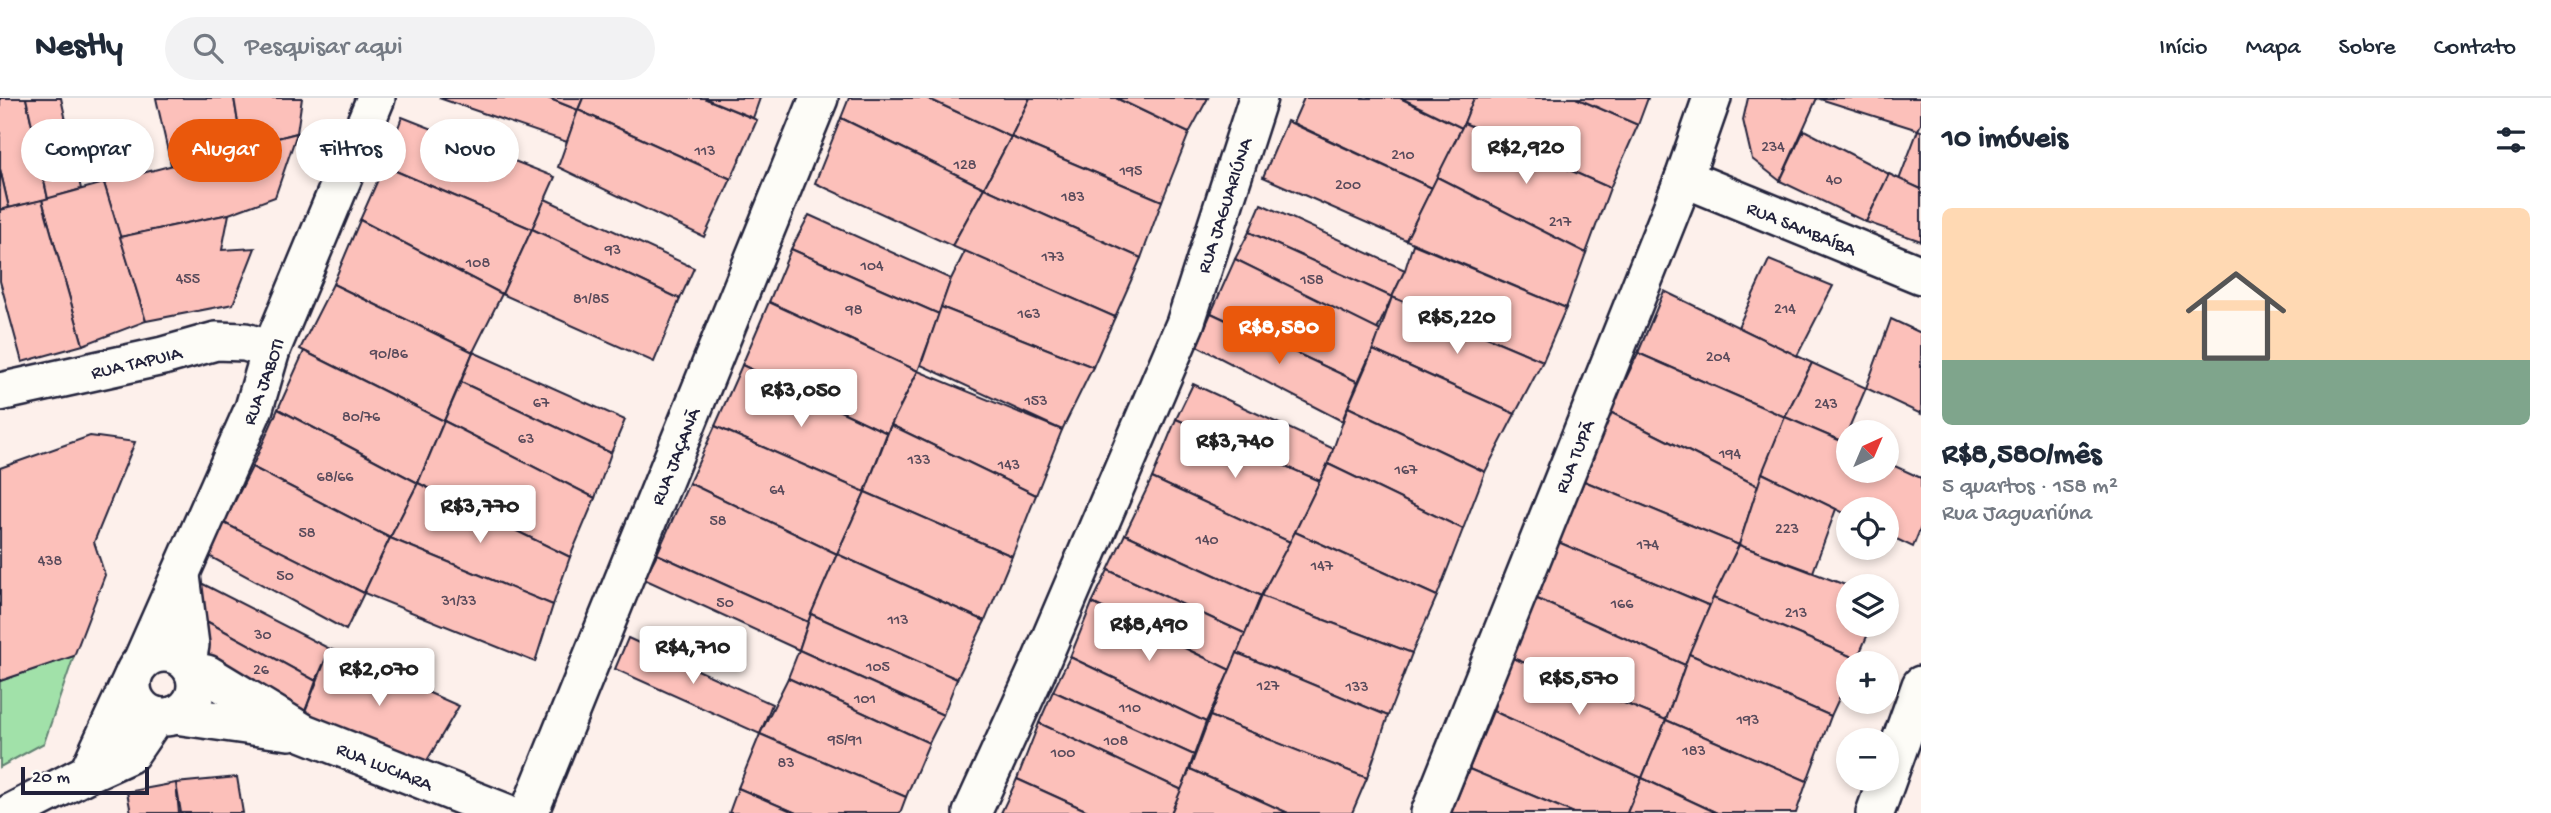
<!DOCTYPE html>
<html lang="pt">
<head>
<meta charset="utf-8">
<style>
	body { margin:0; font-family:"Gochi Hand",sans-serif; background:#f2f2f3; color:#1f2937; height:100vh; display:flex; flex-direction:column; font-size:26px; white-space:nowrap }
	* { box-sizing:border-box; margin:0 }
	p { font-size:23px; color:#747a83 }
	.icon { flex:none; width:38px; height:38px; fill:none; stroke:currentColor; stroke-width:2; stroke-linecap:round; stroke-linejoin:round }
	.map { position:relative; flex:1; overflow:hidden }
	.details { display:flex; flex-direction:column; background:#fff; width:630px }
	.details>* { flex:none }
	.top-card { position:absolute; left:21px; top:21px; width:665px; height:63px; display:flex; gap:14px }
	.needle { width:46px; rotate:44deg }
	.fabs { position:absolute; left:1836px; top:322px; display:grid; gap:14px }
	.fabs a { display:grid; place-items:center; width:63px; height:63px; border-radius:50%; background:#fff; box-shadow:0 4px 10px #0003; font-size:35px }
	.scale { position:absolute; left:21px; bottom:18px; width:128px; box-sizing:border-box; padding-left:7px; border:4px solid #22223b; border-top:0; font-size:19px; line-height:24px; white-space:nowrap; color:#22223b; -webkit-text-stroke:5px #fdfcf7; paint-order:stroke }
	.price { position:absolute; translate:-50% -60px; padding:0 16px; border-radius:7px; background:#fff; color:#222; font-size:23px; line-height:46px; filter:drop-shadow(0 2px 4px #0008) }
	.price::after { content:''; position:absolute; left:50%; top:42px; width:21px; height:16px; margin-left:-10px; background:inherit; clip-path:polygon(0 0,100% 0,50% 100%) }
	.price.active { background:#ea580c; color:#fff }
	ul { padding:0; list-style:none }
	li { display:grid; align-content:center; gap:14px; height:371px; padding:0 21px }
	li span { display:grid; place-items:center; height:217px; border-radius:10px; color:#555 }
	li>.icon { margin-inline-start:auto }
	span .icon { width:126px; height:126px; fill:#fffc; stroke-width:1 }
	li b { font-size:30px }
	h2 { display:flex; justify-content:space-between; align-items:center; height:84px; padding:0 21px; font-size:30px }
	.tag { padding:0 24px; border-radius:32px; background:#fff; box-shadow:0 4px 10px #0003; font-size:24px; line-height:63px }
	.tag.active { background:#ea580c; color:#fff }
	header { display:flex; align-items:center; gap:42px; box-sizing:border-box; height:98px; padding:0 35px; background:#fff; border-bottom:2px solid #e0e1e3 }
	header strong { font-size:33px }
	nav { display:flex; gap:38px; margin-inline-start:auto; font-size:24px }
	.search { width:490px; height:63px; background:#f2f2f3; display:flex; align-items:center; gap:18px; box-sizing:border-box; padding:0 24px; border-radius:38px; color:#747a83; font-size:26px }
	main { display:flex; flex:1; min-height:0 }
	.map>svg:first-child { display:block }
	.green { fill:#a1e1a9; stroke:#628272; stroke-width:2 }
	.building { fill:#fcc0ba; stroke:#22223b; stroke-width:2 }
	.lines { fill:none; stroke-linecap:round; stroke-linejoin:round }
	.minor-casing { stroke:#22223b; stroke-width:42 }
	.minor { stroke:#fdfcf7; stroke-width:37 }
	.labels { text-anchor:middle; stroke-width:5; stroke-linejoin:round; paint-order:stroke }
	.number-label { font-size:16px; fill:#584a5b }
	.street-label { font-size:19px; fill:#22223b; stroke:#fdfcf7 }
</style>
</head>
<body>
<header>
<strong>Nestly</strong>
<div class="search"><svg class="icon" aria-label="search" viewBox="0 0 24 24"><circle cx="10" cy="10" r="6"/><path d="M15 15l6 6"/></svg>Pesquisar aqui</div>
<nav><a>Início</a><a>Mapa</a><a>Sobre</a><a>Contato</a></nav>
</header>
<main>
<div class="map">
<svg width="1921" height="715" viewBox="0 0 1921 715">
	<rect width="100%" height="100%" fill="#fdf0eb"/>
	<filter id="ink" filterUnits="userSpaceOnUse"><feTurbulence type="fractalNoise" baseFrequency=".0143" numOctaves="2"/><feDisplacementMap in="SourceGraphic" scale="14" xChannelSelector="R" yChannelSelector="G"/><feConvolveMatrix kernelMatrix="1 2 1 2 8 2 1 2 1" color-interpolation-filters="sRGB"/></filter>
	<g filter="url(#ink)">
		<path class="green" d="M74,558L44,645L0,669V583Z"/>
		<g class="building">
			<path d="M0,0H26L48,101L9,110L0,71Z"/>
			<path d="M26,0H61L81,91L48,101Z"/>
			<path d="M156,0H234L242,49L171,67Z"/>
			<path d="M234,0H302L297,35L242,49Z"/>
			<path d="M439,0H548L578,12L567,44Z"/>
			<path d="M548,0H583L578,12Z"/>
			<path d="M583,0H704L757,22L731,81L578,12Z"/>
			<path d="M704,0H760L753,20Z"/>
			<path d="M849,0H927L1011,39L984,90L841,20Z"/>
			<path d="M927,0H1030L1011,39Z"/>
			<path d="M1030,0H1116L1189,35L1162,103L1011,39Z"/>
			<path d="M1116,0H1208L1189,35Z"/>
			<path d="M1304,0H1400L1462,30L1432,90L1293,25Z"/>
			<path d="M1401,0H1474L1462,30Z"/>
			<path d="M1474,0H1576L1638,27L1610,90L1464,25Z"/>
			<path d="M1576,0H1648L1638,27Z"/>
			<path d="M1748,0H1817L1780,83L1752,61L1743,22Z"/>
			<path d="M1817,0H1921V26L1918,32Z"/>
			<path d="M578,12L731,81L704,139L558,69Z"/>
			<path d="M402,19L555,79L532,131L384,68Z"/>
			<path d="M841,20L984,90L952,148L815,85Z"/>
			<path d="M1287,23L1432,90L1406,142L1263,79Z"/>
			<path d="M1464,25L1610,90L1586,155L1437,79Z"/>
			<path d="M1804,32L1889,76L1866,124L1780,83Z"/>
			<path d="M1918,32L1921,33V91L1899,82Z"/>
			<path d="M297,35L275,99L229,116L120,139L104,85Z"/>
			<path d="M1011,39L1162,103L1141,160L984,90Z"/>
			<path d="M384,68L532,131L502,196L360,122Z"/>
			<path d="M0,71L9,110L0,112Z"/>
			<path d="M1889,76L1921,91V143L1866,124Z"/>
			<path d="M1437,79L1586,155L1566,210L1406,142Z"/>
			<path d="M104,85L146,223L83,247L42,102Z"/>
			<path d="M984,90L1141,160L1115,219L952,148Z"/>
			<path d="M545,101L694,170L680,201L532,131Z"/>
			<path d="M42,102L83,247L22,264L0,183V112Z"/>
			<path d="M1261,106L1405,172L1392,199L1249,134Z"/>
			<path d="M229,116L222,152L255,150L233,206L146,223L120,139Z"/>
			<path d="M809,117L951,181L939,216L791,151Z"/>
			<path d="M360,122L502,196L473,254L333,186Z"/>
			<path d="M532,131L680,201L654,264L502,196Z"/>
			<path d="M1249,134L1392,199L1377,232L1235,161Z"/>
			<path d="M1413,146L1566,210L1543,263L1392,199L1405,172Z"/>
			<path d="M791,151L939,216L918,273L769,204Z"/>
			<path d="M965,153L1115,219L1093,269L941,209L951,181Z"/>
			<path d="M1235,161L1381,233L1358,284L1211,215Z"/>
			<path d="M1769,162L1833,188L1797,258L1738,229Z"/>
			<path d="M333,186L473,254L444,323L300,251Z"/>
			<path d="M1664,193L1812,265L1785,319L1638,255Z"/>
			<path d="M1392,199L1543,263L1515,316L1373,252Z"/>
			<path d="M769,204L918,273L887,335L742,267Z"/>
			<path d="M941,209L1093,269L1062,332L921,267Z"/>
			<path d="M1211,215L1358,284L1342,323L1197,248Z"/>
			<path d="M1891,221L1921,235V316L1866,290Z"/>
			<path d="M1373,252L1515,316L1485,374L1348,309Z"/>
			<path d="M304,253L444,323L418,385L278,311Z"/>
			<path d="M473,254L625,322L611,355L461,284Z"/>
			<path d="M1638,255L1785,319L1758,388L1610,314Z"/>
			<path d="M1812,265L1866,290L1843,344L1785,319Z"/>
			<path d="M742,267L887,335L865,394L715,328Z"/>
			<path d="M918,273L1062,332L1036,397L891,327Z"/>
			<path d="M461,284L611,355L595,400L444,323Z"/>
			<path d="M1193,286L1334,351L1320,383L1176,321Z"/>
			<path d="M1348,309L1485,374L1463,431L1328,366Z"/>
			<path d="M278,311L418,385L390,440L252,369Z"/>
			<path d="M1610,314L1758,388L1739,447L1584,383Z"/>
			<path d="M1785,319L1848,346V373H1886V364L1921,380V429L1913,449L1886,436V411H1848V417L1762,375Z"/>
			<path d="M1176,321L1320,383L1290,444L1152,380Z"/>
			<path d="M444,323L595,400L570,459L418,385Z"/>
			<path d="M891,327L1036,397L1012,458L865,394Z"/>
			<path d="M715,328L865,394L837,456L689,385Z"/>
			<path d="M90,338L135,344L94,444L105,477L74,558L0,583V370Z"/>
			<path d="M1328,366L1463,431L1437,498L1295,434Z"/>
			<path d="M252,369L390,440L364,495L224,425Z"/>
			<path d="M1762,375L1836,411L1813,474L1739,447Z"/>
			<path d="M1152,380L1290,444L1261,498L1125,436Z"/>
			<path d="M1584,383L1739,447L1710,508L1558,444Z"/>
			<path d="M418,385L570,459L553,507L390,440Z"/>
			<path d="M689,385L837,456L808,524L657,456Z"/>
			<path d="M865,394L1012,458L985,523L837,456Z"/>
			<path d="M224,425L364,495L346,532L209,458Z"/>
			<path d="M1295,434L1437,498L1412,555L1261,498Z"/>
			<path d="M1125,436L1261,498L1246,536L1108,472Z"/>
			<path d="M390,440L553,507L535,564L364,495Z"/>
			<path d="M1558,444L1710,508L1685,567L1535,500Z"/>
			<path d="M1739,447L1848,488V527H1872L1857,561L1713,500Z"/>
			<path d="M657,456L808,524L799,552L644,481Z"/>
			<path d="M837,456L985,523L957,581L811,516Z"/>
			<path d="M1108,472L1246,536L1230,572L1092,505Z"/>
			<path d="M201,485L330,551L316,583L199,519Z"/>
			<path d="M1261,498L1412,555L1388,618L1237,555Z"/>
			<path d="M1535,500L1685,567L1666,622L1510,559Z"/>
			<path d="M1713,500L1857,561L1855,565H1848V581L1831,618L1689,556Z"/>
			<path d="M1092,505L1230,572L1206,624L1070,559Z"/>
			<path d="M811,516L957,581L943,617L799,552Z"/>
			<path d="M199,519L316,583L304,616L209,557Z"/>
			<path d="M628,540L772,606L760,636L615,571Z"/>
			<path d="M330,551L459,608L425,666L304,616Z"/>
			<path d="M799,552L943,617L929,645L788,580Z"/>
			<path d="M1237,555L1388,618L1367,680L1210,618Z"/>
			<path d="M1689,556L1831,618L1807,683L1666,622Z"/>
			<path d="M1070,559L1206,624L1194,657L1053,593Z"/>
			<path d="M1510,559L1666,622L1642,680L1493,613Z"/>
			<path d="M788,580L929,645L906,699L760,636Z"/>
			<path d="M1053,593L1194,657L1182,692L1039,625Z"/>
			<path d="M1493,613L1642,680L1627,715H1574L1469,671Z"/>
			<path d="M1210,618L1367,680L1352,715H1288L1190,671Z"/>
			<path d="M1666,622L1807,683L1796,715H1717L1642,680Z"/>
			<path d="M1039,625L1182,692L1171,715H1092L1017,681Z"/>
			<path d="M760,636L906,699L900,715H796L738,690Z"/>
			<path d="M1190,671L1288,715H1171Z"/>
			<path d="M1469,671L1574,715H1451Z"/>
			<path d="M237,679L243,715H181L176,685Z"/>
			<path d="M1642,680L1717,715H1627Z"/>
			<path d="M1017,681L1092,715H1001Z"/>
			<path d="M176,685L179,715H131L127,694Z"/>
			<path d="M738,690L796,715H729Z"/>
		</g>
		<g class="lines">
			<defs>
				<g id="minor">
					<path d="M1684,80L1921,177"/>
					<path d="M0,294L163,258L216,243L245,244L271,252"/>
					<path d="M181,478L190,547L187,564"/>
					<circle cx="164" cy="587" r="32"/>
					<path d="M142,563L254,310L271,252L376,0"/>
					<path d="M193,573L207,576L304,635L506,715"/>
					<path d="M175,617L289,633"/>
					<path d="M88,675L132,580"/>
					<path d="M11,715L88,675L130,656L156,618"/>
					<path d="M529,715L819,0"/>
					<path d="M972,715L1035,577L1185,226L1258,0"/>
					<path d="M1430,715L1684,80L1712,0"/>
					<path d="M1875,715L1921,587"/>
				</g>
			</defs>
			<use href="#minor" class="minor-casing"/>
			<use href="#minor" class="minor"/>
		</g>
	</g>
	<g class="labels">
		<g class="number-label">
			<text x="1773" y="53">234</text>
			<text x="705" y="57">113</text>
			<text x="1403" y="61">210</text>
			<text x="965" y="71">128</text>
			<text x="1131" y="77">195</text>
			<text x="1834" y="86">40</text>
			<text x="1348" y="91">200</text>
			<text x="1073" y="103">183</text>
			<text x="1560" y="128">217</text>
			<text x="613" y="156">93</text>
			<text x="1053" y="163">173</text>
			<text x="478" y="169">108</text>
			<text x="872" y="172">104</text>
			<text x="188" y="185">455</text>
			<text x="1312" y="186">158</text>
			<text x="591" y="205">81/85</text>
			<text x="1785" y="215">214</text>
			<text x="854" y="216">98</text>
			<text x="1029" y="220">163</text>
			<text x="389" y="260">90/86</text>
			<text x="1718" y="263">204</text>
			<text x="1036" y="307">153</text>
			<text x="541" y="309">67</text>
			<text x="1826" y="310">243</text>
			<text x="361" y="323">80/76</text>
			<text x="526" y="345">63</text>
			<text x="1730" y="360">194</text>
			<text x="919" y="366">133</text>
			<text x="1009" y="371">143</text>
			<text x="1406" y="376">167</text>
			<text x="335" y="383">68/66</text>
			<text x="777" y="396">64</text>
			<text x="718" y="427">58</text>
			<text x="1787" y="435">223</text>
			<text x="307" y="439">58</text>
			<text x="1207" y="446">140</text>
			<text x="1648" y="451">174</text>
			<text x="50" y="467">438</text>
			<text x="1322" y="472">147</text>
			<text x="285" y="482">50</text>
			<text x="459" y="507">31/33</text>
			<text x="725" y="509">50</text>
			<text x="1622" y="510">166</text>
			<text x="1796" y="519">213</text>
			<text x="898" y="526">113</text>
			<text x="263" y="541">30</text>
			<text x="878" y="573">105</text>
			<text x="261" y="576">26</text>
			<text x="1268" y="592">127</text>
			<text x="1357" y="593">133</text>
			<text x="865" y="605">101</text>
			<text x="1130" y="614">110</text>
			<text x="1748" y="626">193</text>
			<text x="845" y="646">95/91</text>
			<text x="1116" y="647">108</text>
			<text x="1694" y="657">183</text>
			<text x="1063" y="659">100</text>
			<text x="786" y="669">83</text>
		</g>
		<g class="street-label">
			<text transform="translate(1223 107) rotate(-72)" y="7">RUA JAGUARIÚNA</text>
			<text transform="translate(1802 129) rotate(22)" y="7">RUA SAMBAÍBA</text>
			<text transform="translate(136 263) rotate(-13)" y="7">RUA TAPUIA</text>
			<text transform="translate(262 283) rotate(-70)" y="7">RUA JABOTI</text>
			<text transform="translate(674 358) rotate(-68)" y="7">RUA JAÇANÃ</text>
			<text transform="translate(1573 358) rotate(-68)" y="7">RUA TUPÃ</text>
			<text transform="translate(385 667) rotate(22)" y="7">RUA LUCIARA</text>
		</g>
	</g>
</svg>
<div class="fabs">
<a><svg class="needle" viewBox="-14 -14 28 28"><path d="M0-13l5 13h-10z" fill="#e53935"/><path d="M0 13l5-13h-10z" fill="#747a83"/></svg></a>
<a><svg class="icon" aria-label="locate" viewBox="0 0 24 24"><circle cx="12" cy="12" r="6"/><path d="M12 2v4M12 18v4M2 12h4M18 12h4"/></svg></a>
<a><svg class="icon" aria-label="layers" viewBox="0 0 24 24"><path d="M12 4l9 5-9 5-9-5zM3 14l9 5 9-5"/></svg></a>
<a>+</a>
<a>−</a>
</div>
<div class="scale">20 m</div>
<b class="price" style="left:1526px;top:88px">R$2,920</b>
<b class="price" style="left:1457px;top:258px">R$5,220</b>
<b class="price active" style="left:1279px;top:268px">R$8,580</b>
<b class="price" style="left:801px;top:331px">R$3,050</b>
<b class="price" style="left:1235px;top:382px">R$3,740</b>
<b class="price" style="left:480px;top:447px">R$3,770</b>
<b class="price" style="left:1149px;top:565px">R$8,490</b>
<b class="price" style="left:693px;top:588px">R$4,710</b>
<b class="price" style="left:379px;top:610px">R$2,070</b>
<b class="price" style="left:1579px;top:619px">R$5,570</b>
<div class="top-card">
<a class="tag">Comprar</a>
<a class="tag active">Alugar</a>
<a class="tag">Filtros</a>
<a class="tag">Novo</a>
</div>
</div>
<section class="details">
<h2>10 imóveis<svg class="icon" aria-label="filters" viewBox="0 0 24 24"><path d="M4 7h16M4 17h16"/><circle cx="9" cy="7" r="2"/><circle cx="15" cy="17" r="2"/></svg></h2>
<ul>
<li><span style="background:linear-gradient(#ffd9b3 70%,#7fa58c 0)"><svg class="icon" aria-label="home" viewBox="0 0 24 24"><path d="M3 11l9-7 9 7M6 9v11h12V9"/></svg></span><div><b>R$8,580/mês</b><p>5 quartos · 158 m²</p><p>Rua Jaguariúna</p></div></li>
</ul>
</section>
</main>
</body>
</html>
